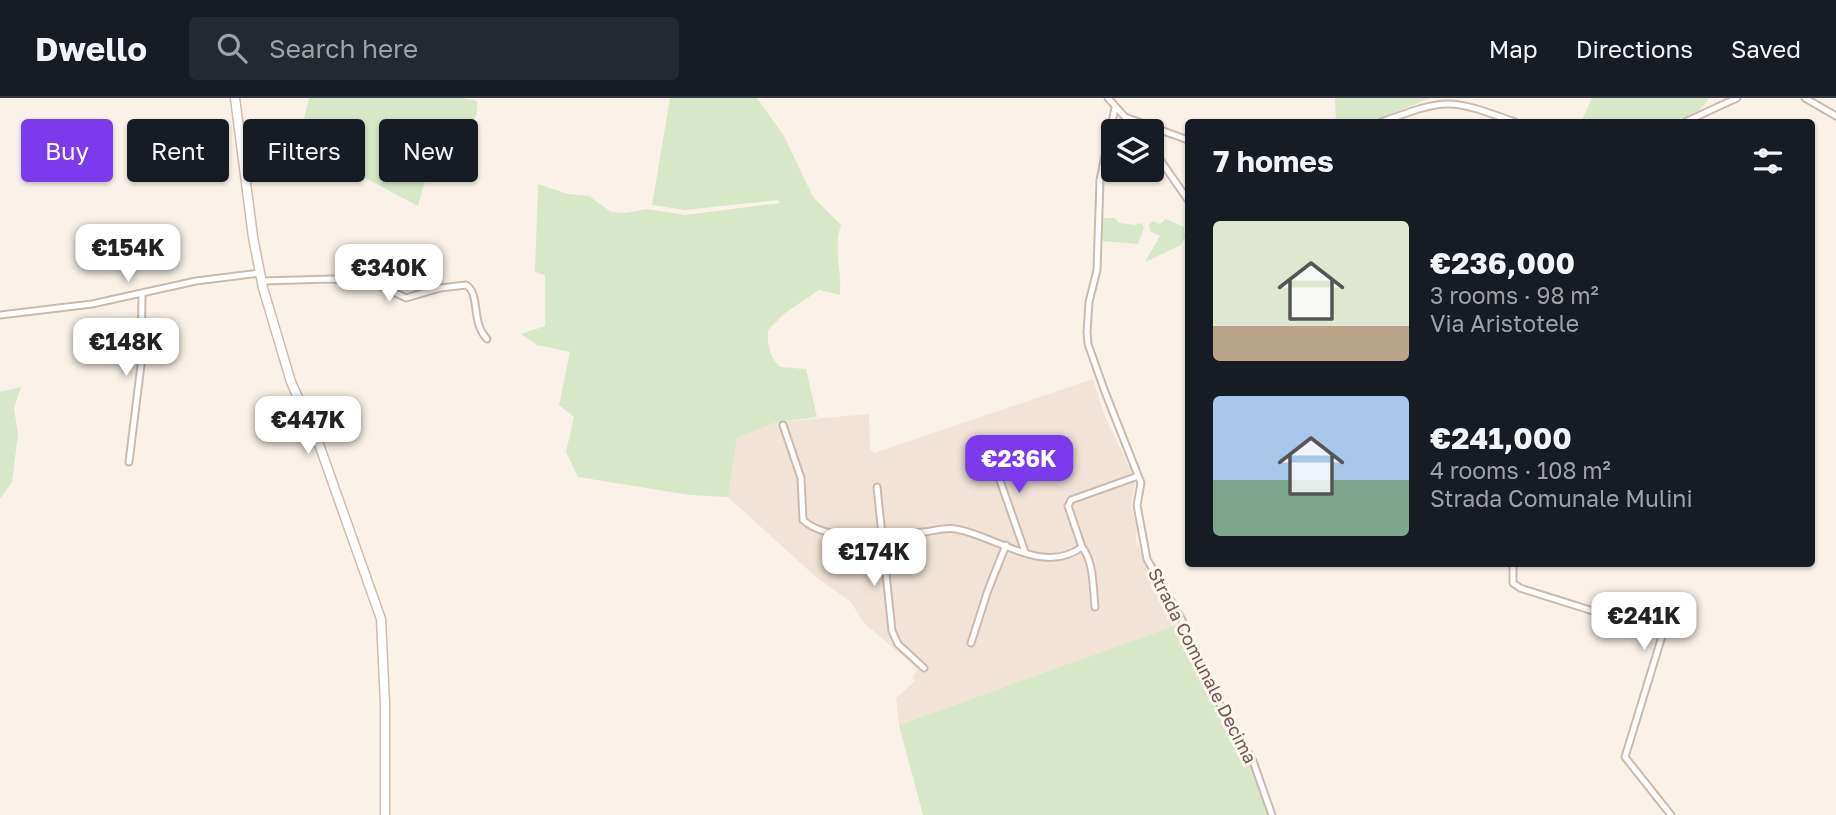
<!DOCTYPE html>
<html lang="en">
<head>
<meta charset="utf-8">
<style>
	body { margin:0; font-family:"Golos Text",sans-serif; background:#242831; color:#f1f3f6; height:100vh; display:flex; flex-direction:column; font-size:26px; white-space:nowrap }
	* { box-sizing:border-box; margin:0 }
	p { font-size:23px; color:#9ea1a6 }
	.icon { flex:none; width:38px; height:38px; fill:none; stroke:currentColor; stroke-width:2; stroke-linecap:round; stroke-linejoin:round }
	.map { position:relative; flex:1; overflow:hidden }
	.sheet { position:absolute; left:1185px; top:21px; width:630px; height:448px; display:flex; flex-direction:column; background:#171b24; border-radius:7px; box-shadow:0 2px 5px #0004 }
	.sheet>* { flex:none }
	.banner { position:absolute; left:21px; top:21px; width:665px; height:63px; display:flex; gap:14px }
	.fabs { position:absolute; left:1101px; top:21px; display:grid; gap:14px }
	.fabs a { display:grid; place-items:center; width:63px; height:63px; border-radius:7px; background:#171b24; box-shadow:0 2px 5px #0004; font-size:35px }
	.price { position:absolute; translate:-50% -60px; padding:0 16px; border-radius:14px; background:#fff; color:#222; font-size:23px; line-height:46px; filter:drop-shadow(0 2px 4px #0008) }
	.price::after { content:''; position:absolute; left:50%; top:42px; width:21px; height:16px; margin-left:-10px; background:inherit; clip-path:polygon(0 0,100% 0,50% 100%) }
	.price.selected { background:#7c3aed; color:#fff }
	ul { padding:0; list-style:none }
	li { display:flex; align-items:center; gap:21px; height:175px; padding:0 28px }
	li span { display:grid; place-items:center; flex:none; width:196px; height:140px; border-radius:7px; color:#555 }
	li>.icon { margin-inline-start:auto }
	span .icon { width:84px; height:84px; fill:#fffc; stroke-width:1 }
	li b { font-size:30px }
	h2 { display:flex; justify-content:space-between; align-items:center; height:84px; padding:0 28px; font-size:30px }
	.pill { padding:0 24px; border-radius:7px; background:#171b24; box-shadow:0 2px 5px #0004; font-size:24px; line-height:63px }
	.pill.selected { background:#7c3aed; color:#fff }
	header { display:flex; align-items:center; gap:42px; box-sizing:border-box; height:98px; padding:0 35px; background:#171b24; border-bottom:2px solid #363941 }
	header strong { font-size:33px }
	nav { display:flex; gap:38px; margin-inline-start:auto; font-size:24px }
	.search { width:490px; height:63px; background:#242831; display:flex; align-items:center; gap:18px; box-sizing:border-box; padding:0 24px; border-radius:7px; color:#9ea1a6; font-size:26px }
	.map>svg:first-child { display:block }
	.residential { fill:#f1e3d7 }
	.green { fill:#d7e7c8 }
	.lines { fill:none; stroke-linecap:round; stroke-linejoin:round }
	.street-casing { stroke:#cbb9af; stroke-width:9 }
	.secondary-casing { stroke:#cfbbb0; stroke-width:11 }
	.street { stroke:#fff; stroke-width:5 }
	.secondary { stroke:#fff; stroke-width:8 }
	.labels { text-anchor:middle; stroke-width:6; stroke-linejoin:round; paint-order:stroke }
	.street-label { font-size:18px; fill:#72584f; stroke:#fdf6ee }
</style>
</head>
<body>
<header>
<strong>Dwello</strong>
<div class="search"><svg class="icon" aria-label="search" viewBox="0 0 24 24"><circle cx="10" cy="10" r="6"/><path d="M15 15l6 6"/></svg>Search here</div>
<nav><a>Map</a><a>Directions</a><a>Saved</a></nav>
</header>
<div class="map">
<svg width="1836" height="717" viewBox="0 0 1836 717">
	<rect width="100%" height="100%" fill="#faf2e8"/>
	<path class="residential" d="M1093,281L1105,319L1132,374L1135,387L1131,406L1137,430L1136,441L1145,463L1179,526L899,627L896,600L915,583L912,580L918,571L864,525L850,503L817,480L728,399L737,340L777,324L869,316L870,351L874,355Z"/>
	<g class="green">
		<path d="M309,0H463L477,3V16L465,39L437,40L418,108L363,79L296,54Z"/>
		<path d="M670,0H757L784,38L813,99L841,127C833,151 842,172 840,197L819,192L785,215L768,232C767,245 770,260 780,269L806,271L817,319L777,324L737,340L728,399L690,397L578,379L566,354L574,319L559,307L570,254L537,247L521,236L545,228V177L535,174L538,86L568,96L589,98L611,114L626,115L647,111L685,117L780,105L778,102L685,112L652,107Z"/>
		<path d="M1335,0H1431L1370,24H1336Z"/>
		<path d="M1592,0H1709C1691,35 1615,25 1581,24Z"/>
		<path d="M1103,120H1115L1119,125L1135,127L1142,125L1144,130L1138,146L1102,143Z"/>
		<path d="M1166,121L1184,129L1185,139L1181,147L1145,164L1160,138L1150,133L1149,127L1152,123L1160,126Z"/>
		<path d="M21,289L14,310L18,336L12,384L0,401V294Z"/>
		<path d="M1179,526L1185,536L1181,538L1183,542H1186L1196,570L1250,664L1269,717H923L899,627Z"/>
	</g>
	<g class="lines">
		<defs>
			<g id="street">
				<path d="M1108,0L1125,19L1188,42"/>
				<path d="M1805,0L1836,18"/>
				<path d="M1115,10L1100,82L1097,172L1089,204L1087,234L1088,246L1105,294L1141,385L1137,407L1147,461L1182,522L1200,572L1253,663L1272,717"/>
				<path d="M1381,24C1448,0 1448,0 1515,24"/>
				<path d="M1685,24L1737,0"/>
				<path d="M1152,50L1188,102"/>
				<path d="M262,183L331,181L377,186L406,200L440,190L466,187C481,196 470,223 487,241"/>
				<path d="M0,217L92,206L196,183L260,175"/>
				<path d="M783,327L801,380L803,422C829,446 892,437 924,434C934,433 946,429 956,431C996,438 1043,478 1082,449L1068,408L1071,402L1138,378"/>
				<path d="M988,348L1025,454"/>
				<path d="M129,364L141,267L142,197"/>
				<path d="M877,389L892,533L898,546L924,570"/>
				<path d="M1082,449C1094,464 1093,491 1095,509"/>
				<path d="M1513,466V485L1520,490L1663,535L1625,659L1671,717"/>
				<path d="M971,545L988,492L1006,447"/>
			</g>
			<path id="secondary" d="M235,0L253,139L263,190L291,284L320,349L381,521L385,606V717"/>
		</defs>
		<use href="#street" class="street-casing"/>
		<use href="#secondary" class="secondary-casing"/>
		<use href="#street" class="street"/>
		<use href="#secondary" class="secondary"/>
	</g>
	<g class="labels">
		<g class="street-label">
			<text transform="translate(1202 568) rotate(63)" y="6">Strada Comunale Decima</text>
		</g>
	</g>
</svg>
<div class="fabs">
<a><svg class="icon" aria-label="layers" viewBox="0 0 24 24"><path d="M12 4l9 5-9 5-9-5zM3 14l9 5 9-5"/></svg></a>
</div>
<b class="price" style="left:128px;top:186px">€154K</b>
<b class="price" style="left:389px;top:206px">€340K</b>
<b class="price" style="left:126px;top:280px">€148K</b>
<b class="price" style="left:308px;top:358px">€447K</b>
<b class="price selected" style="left:1019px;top:397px">€236K</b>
<b class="price" style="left:874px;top:490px">€174K</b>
<b class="price" style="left:1644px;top:554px">€241K</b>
<div class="banner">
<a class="pill selected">Buy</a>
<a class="pill">Rent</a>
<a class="pill">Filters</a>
<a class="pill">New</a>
</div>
<section class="sheet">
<h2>7 homes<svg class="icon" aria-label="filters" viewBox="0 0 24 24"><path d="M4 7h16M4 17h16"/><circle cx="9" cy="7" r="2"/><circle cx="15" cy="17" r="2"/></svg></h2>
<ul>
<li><span style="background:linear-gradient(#dfe7d0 75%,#b9a48a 0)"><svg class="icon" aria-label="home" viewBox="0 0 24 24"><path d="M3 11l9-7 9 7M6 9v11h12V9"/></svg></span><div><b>€236,000</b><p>3 rooms · 98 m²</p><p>Via Aristotele</p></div></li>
<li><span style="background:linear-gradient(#a9c7e8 60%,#7fa58c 0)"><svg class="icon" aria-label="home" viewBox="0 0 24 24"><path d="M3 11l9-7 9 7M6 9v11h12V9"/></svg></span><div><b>€241,000</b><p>4 rooms · 108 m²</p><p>Strada Comunale Mulini</p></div></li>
</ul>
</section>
</div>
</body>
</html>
